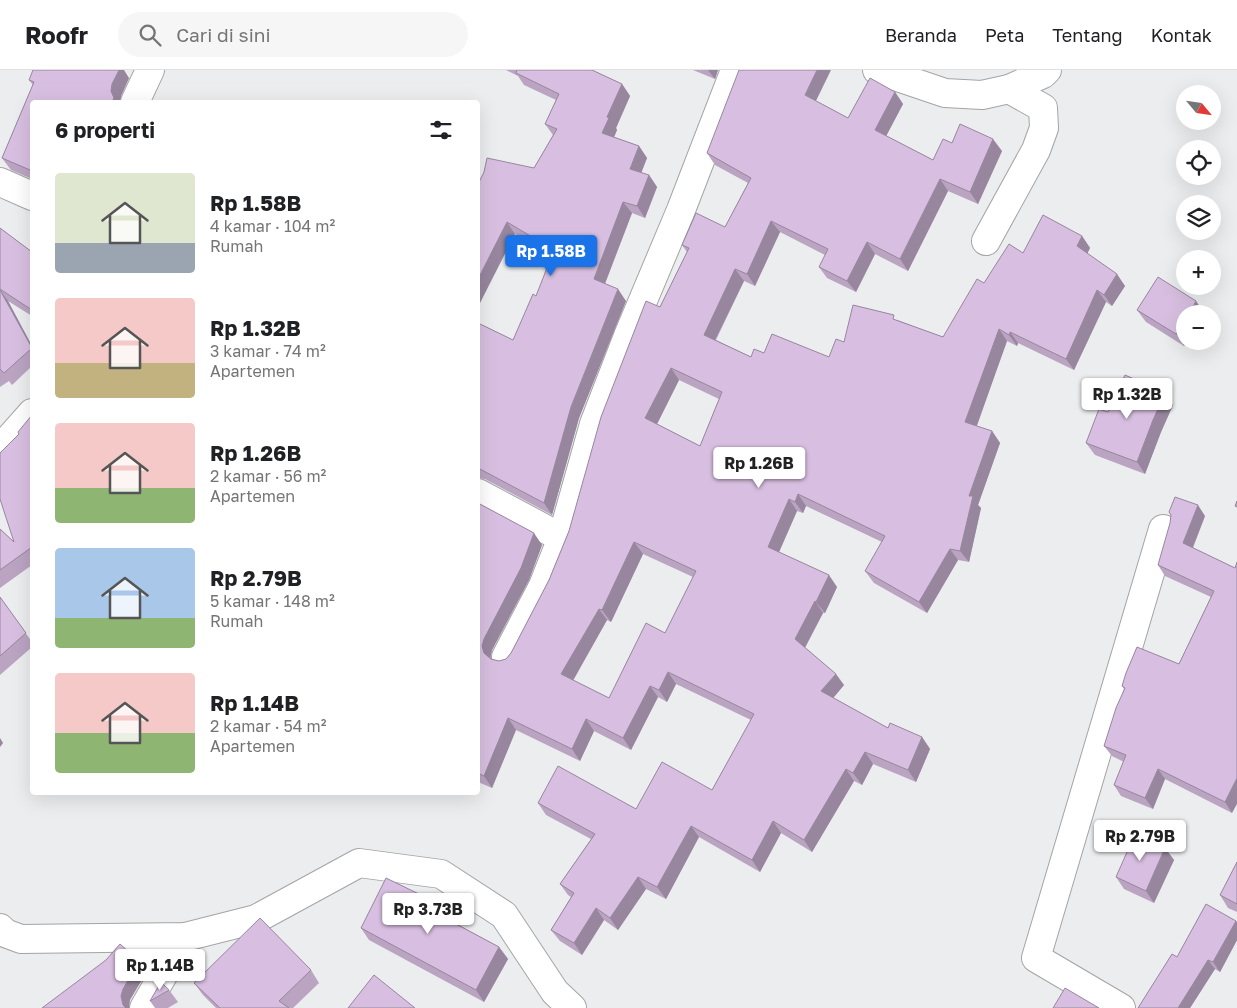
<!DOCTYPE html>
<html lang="id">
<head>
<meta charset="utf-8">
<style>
	body { margin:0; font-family:"Golos Text",sans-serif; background:#f6f6f6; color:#202124; height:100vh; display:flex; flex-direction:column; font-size:19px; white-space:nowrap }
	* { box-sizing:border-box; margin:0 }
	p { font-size:16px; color:#757577 }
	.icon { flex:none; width:28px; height:28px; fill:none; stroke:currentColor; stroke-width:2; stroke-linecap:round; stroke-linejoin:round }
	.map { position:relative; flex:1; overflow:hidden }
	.side { position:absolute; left:30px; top:30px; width:450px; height:695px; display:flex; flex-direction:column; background:#fff; border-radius:5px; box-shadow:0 5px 20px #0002 }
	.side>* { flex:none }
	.needle { width:32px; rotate:119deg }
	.controls { position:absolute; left:1176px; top:15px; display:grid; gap:10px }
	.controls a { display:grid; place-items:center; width:45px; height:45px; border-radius:50%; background:#fff; box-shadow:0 5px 20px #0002; font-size:25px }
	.price { position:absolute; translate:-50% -42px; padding:0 11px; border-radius:5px; background:#fff; color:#222; font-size:16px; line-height:32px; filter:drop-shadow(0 1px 2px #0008) }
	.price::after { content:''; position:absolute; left:50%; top:30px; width:15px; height:11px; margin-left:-8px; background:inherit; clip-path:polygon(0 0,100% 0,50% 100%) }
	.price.selected { background:#1a73e8; color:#fff }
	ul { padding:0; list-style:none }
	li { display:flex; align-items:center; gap:15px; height:125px; padding:0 25px }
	li span { display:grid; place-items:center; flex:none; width:140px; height:100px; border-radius:5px; color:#555 }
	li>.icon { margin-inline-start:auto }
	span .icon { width:60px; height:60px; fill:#fffc; stroke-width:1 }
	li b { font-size:21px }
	h2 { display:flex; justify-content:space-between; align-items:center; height:60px; padding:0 25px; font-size:21px }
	header { display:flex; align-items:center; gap:30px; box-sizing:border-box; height:70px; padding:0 25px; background:#fff; border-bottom:1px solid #e0e0e0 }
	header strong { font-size:24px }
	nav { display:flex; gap:28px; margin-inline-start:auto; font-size:18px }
	.search { width:350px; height:45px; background:#f6f6f6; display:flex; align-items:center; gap:12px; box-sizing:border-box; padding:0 18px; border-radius:28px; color:#757577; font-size:19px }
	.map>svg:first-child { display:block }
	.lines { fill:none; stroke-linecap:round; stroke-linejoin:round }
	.minor-casing { stroke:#a3a4a5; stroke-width:30 }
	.minor { stroke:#fff; stroke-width:28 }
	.wall { fill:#baa4c2; fill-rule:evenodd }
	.shaded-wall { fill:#97869e }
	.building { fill:#d8bfe1; stroke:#97869e; fill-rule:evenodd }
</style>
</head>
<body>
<header>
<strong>Roofr</strong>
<div class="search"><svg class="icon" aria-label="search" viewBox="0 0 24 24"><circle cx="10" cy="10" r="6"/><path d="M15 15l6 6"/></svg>Cari di sini</div>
<nav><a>Beranda</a><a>Peta</a><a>Tentang</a><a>Kontak</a></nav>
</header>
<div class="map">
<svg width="1237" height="938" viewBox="0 0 1237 938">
	<rect width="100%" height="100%" fill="#ecedee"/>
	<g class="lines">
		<defs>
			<g id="minor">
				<path d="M877,0L945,23L982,25L1009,19L1043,4L1047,0"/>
				<path d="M135,32L150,0"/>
				<path d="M0,112L32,126"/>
				<path d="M986,171L1036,80L1044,58L1043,38L1009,19"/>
				<path d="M0,379L32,343"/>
				<path d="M478,423L562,468"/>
				<path d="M506,587L543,516L562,468L594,354L628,266L681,140L735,0"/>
				<path d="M0,858L5,863L21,869L185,867L256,849L359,793L441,804L504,845L555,922L572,938"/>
				<path d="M144,938L185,867"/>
				<path d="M1121,938L1036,888L1163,459"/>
			</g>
		</defs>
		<use href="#minor" class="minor-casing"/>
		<use href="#minor" class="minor"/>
	</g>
	<g class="wall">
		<path d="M506,0H592L622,14L630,26L616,58L617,60L614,67L639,76L647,88L641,103L649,105L657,117L645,148L632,143L605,214L626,231L579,348L552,445L485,409L478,408V253L513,270L536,226L552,186L515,164L478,114L534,98L553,65L545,54L556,30L524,15L518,6Z"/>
		<path d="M693,0H718L715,9Z"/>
		<path d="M129,8L121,26L120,32H32V109L11,100L2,88L33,15L29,10Z"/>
		<path d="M895,22L903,34L886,66L933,90L952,73L1002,81L978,134L948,121L908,201L875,184L856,222L827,208L819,197L825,185L780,162L755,216L744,211L716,270L751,287L764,283L829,287L844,272L897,250L943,267L984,213L1023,183L1082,166L1090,178L1087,184L1125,216L1112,236L1106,232L1074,300L1018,273L1017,276L1007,271L976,356L992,361L1000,373L978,435L981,438L969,492L958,490L927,543L874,513L865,501L882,472L806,436L803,443L797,441L779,482L837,517L825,543H823L805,578L844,615L833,628L888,658L922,667L930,679L916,712L873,694L862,715L854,711L812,782L781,763L760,802L699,767L666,829L646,819L618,860L604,850L582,885L560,871L551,860L571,827L568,825L560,814L591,769L546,745L538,733L636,739L712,720L751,650L676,614L667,632L658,627L631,680L594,661L580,691L516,660L492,718L478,712V433L542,475L529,510L492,580L491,589L499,591L506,589L511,583L549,510L660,237L687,182L682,175L725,157L748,113L715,95L707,83L816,31L848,48ZM679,310L719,329L700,376L657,354ZM643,484L693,507L665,563L609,628L573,610L607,550L611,552Z"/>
		<path d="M0,158L32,182V246L8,231L32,276V296L12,315L9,311L0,317Z"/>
		<path d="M1137,240L1205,244L1184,276L1146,252Z"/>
		<path d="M1173,335L1161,362L1145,404L1095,385L1086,373L1108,342Z"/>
		<path d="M32,345V495L0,518V459L14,472L19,364Z"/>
		<path d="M1205,446L1193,478L1235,498L1232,743L1165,709L1153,739L1121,726L1114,715L1124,692L1112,686L1104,676L1124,619L1122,616L1179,594L1211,527L1165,506L1158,495Z"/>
		<path d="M0,527L32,572V577L0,605Z"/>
		<path d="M1165,778L1174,790L1154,833L1124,819L1116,807Z"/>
		<path d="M1237,792V842L1228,838L1220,825Z"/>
		<path d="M430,837L429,839L499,877L508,889L484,932L369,870L361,858Z"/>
		<path d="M1236,851L1237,852V870L1220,902L1215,899L1190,938H1138L1177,887Z"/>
		<path d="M311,900L319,913L293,938H216L203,925L194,913Z"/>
		<path d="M169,920L178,932L168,938H155L150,931Z"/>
	</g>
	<g class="shaded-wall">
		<path d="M119,0H124L129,8L121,26L120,32H112L111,21L112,14Z"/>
		<path d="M708,0H718L715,9Z"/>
		<path d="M817,0H831L813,37L805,25Z"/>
		<path d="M622,14L630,26L616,58L617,60L611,74L602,63L607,47Z"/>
		<path d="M895,22L903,34L883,72L875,60Z"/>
		<path d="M993,69L1002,81L978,134L970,122Z"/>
		<path d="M639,76L647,88L638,111L630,99Z"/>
		<path d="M649,105L657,117L645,148L637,136Z"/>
		<path d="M940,109L948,121L908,201L900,189Z"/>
		<path d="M623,132L632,143L602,221L594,209Z"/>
		<path d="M771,151L780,162L755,216L747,204Z"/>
		<path d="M507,152L515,164L478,237V209Z"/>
		<path d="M1082,166L1090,178L1085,188L1077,176Z"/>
		<path d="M867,172L875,184L856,222L847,211Z"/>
		<path d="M735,199L744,211L712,276L704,265Z"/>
		<path d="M1117,204L1125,216L1112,236L1104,225Z"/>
		<path d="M618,219L626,231L579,348L552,445L544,433L571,337Z"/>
		<path d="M0,220L8,231L32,276V278Z"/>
		<path d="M1097,220L1106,232L1074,300L1066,289Z"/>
		<path d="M1196,231L1205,244H1189Z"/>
		<path d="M1185,250V271H1188L1184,276L1176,264Z"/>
		<path d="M999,259L1007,271L974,364L965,352Z"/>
		<path d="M1010,262L1018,273L1017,276L1009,265Z"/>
		<path d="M671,298L679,310L654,360L645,348Z"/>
		<path d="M1165,323L1173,335L1161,362L1145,404L1137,392L1153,350Z"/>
		<path d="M992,361L1000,373L978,435L981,438L969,492L960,481L969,426Z"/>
		<path d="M798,424L806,436L803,443L795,432Z"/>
		<path d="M789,429L797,441L776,489L768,477Z"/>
		<path d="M1198,435L1205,446L1190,484L1183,473Z"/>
		<path d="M534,463L542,475L529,510L492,580L490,588L493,595L484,583L482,576L484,569Z"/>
		<path d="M634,472L643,484L611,552L602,540Z"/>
		<path d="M950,479L958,490L927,543L919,532Z"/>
		<path d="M829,505L837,517L825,543L816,532Z"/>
		<path d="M815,531L823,543L803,581L795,569Z"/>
		<path d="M599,539L607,550L570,616L561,604Z"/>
		<path d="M668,602L676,614L667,632L659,620Z"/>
		<path d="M836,604L844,615L829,633L821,621Z"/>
		<path d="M650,616L658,627L631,680L623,668Z"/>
		<path d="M508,648L516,660L492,718L484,706Z"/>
		<path d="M586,649L594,661L580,691L572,679Z"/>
		<path d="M922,667L930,679L916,712L908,700Z"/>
		<path d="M0,668L3,673L0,677Z"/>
		<path d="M865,682L873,694L862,715L853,703Z"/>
		<path d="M846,699L854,711L812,782L804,770Z"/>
		<path d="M1158,699L1165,709L1153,739L1145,728Z"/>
		<path d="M1237,708V734L1232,743L1225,732Z"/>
		<path d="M773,751L781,763L760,802L752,790Z"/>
		<path d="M691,756L699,767L666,829L657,817Z"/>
		<path d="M1165,778L1174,790L1154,833L1146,821Z"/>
		<path d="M638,807L646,819L618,860L610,848Z"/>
		<path d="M421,825L430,837L426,845L417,833Z"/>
		<path d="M596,838L604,850L582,885L574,873Z"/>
		<path d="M1236,851L1237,852V870L1220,902L1213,892Z"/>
		<path d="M499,877L508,889L484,932L476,920Z"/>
		<path d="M1208,890L1215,899L1190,938H1178Z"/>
		<path d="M139,891L146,903L130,930L129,938H125L123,935L121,926L123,919Z"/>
	</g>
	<g class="building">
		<path d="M33,0H119L112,14L111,21L114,28L112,32H32V102L30,100L2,88L34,12L29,10Z"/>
		<path d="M517,0H592L622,14L607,47L609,48L602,63L639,76L630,99L649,105L637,136L623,132L594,209L618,219L571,337L544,433L478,398V253L513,270L533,224L536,226L554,180L507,152L478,209V114L484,102L487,88L534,98L557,59L545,54L559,24L516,3Z"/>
		<path d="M739,0H817L805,25L848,48L870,8L895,22L875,60L933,90L943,69L952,73L960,54L993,69L970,122L940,109L900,189L867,172L847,211L819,197L828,179L771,151L747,204L735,199L704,265L751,287L754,279L764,283L772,264L829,287L836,269L844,272L853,235L894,245L893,249L943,267L977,209L984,213L1009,174L1023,183L1043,145L1082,166L1077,176L1117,204L1104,225L1097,220L1066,289L1010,262L1009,265L999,259L965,352L992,361L969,426H973L960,481L950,479L919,532L865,501L885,466L798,424L795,432L789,429L768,477L829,505L816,532L815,531L795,569L836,604L821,621L888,658L890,653L922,667L908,700L865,682L853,703L846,699L804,770L773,751L752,790L691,756L657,817L638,807L610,848L596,838L574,873L551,860L574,823L560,814L595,764L538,733L558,696L636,739L662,692L712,720L754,644L668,602L659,620L650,616L623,668L586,649L572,679L508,648L484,706L478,703V433L534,463L521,498L484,569L482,576L484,583L491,589L499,591L506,589L511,583L549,510L569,461L601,347L646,231L660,237L689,178L682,175L696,143L725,157L751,108L707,83ZM671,298L722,322L700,376L645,348ZM634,472L696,501L665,563L646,553L609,628L561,604L599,539L602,540Z"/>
		<path d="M0,158L32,182V240L0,219Z"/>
		<path d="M1158,207L1196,231L1189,244H1185V250L1176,264L1137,240Z"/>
		<path d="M0,220L32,278L4,303L0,299Z"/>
		<path d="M1125,305L1165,323L1153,350L1137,392L1086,373L1099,339L1108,342Z"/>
		<path d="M32,345V477L0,500V459L14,472L0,429V383L19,364L18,362Z"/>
		<path d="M1175,427L1198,435L1183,473L1235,498L1237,492V708L1225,732L1158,699L1145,728L1114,715L1126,685L1104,676L1116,638L1125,618L1122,616L1126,603L1137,577L1179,594L1214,521L1158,495L1170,453L1171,445L1169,442Z"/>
		<path d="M1237,431V437L1235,436Z"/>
		<path d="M0,527L26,563L0,586Z"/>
		<path d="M1135,764L1165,778L1146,821L1116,807Z"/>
		<path d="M1237,792V834L1220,825Z"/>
		<path d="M386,808L421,825L417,833L499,877L476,920L361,858Z"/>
		<path d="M1206,834L1236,851L1213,892L1208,890L1178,938H1138L1172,884L1177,887Z"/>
		<path d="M260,848L311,900L279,931L289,938H220L194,913Z"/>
		<path d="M120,874L139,891L123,919L121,926L123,935L126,938H42L106,890Z"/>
		<path d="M374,905L415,938H348Z"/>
		<path d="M161,912L169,920L150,931Z"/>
		<path d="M1065,918L1099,938H1053Z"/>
	</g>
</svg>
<div class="controls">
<a><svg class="needle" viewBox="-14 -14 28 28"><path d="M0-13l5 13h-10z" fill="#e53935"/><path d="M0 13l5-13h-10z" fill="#757577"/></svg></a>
<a><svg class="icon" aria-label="locate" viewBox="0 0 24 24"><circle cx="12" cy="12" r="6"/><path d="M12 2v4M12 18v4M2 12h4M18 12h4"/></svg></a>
<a><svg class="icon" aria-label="layers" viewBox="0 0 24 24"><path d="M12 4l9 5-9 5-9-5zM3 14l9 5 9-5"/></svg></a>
<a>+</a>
<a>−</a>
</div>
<b class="price selected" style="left:551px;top:207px">Rp 1.58B</b>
<b class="price" style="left:1127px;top:350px">Rp 1.32B</b>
<b class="price" style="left:759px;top:419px">Rp 1.26B</b>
<b class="price" style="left:1140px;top:792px">Rp 2.79B</b>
<b class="price" style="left:428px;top:865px">Rp 3.73B</b>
<b class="price" style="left:160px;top:921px">Rp 1.14B</b>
<section class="side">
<h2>6 properti<svg class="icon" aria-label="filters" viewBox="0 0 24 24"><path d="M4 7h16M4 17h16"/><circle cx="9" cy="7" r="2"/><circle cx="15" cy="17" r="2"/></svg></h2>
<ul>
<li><span style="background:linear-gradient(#dfe7d0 70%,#9aa5b1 0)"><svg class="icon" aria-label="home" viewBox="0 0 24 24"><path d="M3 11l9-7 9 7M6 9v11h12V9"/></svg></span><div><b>Rp 1.58B</b><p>4 kamar · 104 m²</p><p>Rumah</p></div></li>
<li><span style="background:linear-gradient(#f6c9c9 65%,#c2b280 0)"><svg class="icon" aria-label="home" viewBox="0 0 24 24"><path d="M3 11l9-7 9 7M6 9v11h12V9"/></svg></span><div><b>Rp 1.32B</b><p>3 kamar · 74 m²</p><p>Apartemen</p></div></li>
<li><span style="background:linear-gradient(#f6c9c9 65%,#8fb573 0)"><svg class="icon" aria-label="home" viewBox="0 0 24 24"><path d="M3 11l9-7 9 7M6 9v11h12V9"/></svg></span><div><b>Rp 1.26B</b><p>2 kamar · 56 m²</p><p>Apartemen</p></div></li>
<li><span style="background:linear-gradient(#a9c7e8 70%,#8fb573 0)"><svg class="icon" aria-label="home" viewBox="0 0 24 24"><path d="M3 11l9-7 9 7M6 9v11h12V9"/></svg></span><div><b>Rp 2.79B</b><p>5 kamar · 148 m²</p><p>Rumah</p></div></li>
<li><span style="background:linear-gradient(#f6c9c9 60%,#8fb573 0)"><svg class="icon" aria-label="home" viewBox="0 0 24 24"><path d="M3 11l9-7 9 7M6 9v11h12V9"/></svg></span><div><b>Rp 1.14B</b><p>2 kamar · 54 m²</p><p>Apartemen</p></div></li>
</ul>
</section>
</div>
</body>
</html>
